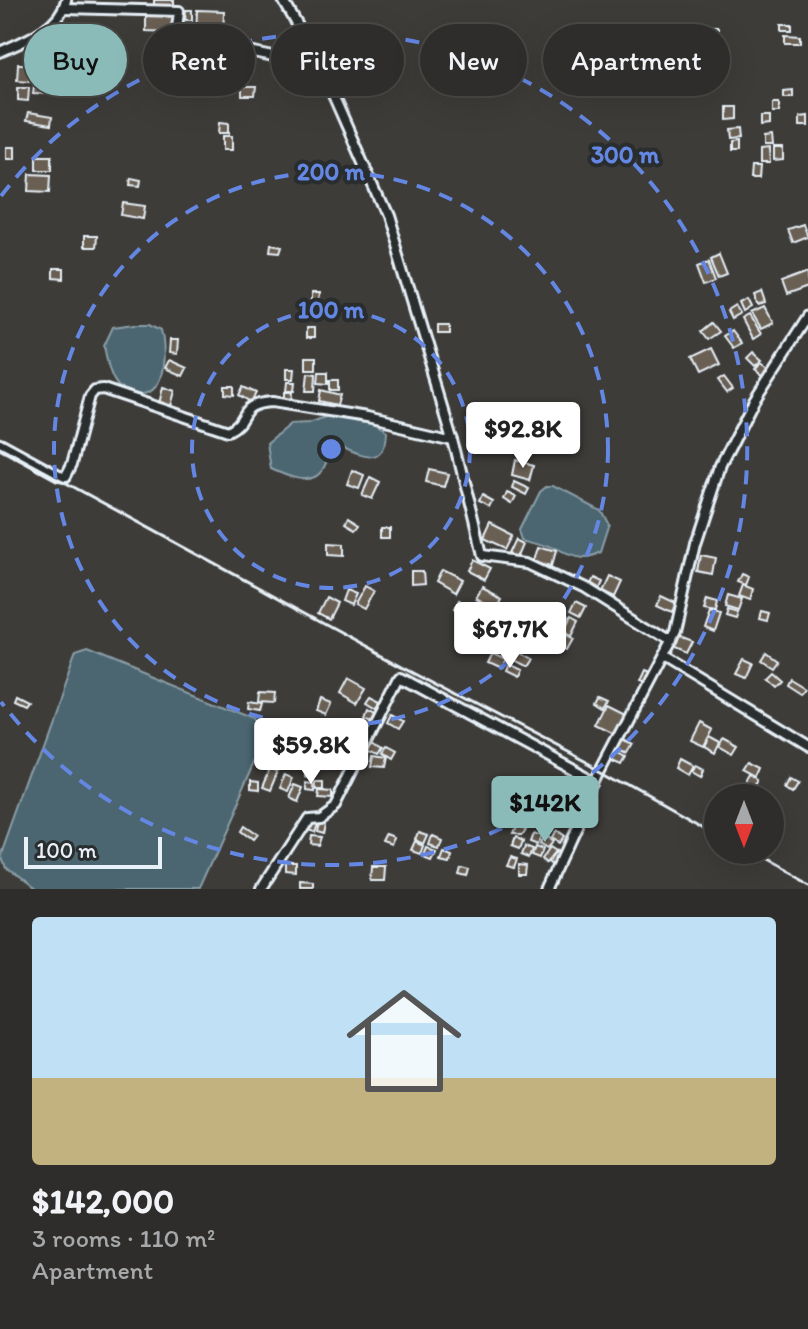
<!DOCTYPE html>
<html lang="en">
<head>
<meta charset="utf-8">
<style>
	body { margin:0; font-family:Itim,sans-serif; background:#363533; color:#f1f3f6; height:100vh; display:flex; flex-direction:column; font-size:30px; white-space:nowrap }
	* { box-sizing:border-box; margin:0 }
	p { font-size:26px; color:#a7a8a9 }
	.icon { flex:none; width:44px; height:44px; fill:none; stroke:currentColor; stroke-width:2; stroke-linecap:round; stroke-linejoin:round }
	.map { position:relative; height:889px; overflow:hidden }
	.panel { display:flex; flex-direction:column; background:#2e2d2b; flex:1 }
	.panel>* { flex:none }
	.banner { position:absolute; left:24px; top:24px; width:760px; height:72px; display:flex; gap:16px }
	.needle { width:52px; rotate:180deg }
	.controls { position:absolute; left:704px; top:784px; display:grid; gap:16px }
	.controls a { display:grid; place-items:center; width:80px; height:80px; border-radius:50%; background:#2e2d2b; box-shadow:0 8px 32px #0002,0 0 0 2px #494947; font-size:40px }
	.scale { position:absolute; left:24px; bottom:20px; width:138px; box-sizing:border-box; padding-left:8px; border:4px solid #e8f1f8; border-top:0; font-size:22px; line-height:28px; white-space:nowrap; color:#e8f1f8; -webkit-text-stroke:6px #2a2d2e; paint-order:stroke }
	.price { position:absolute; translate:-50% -68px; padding:0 18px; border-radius:8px; background:#fff; color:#222; font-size:26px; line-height:52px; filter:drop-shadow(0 2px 4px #0008) }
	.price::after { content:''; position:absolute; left:50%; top:48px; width:24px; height:18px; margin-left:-12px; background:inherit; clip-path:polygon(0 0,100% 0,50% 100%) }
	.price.selected { background:#8bbbb9; color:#111 }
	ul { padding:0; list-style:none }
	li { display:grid; align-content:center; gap:16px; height:424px; padding:0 32px }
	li+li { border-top:2px solid #494947 }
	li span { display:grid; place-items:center; height:248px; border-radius:8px; color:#555 }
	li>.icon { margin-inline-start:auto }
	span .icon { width:144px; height:144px; fill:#fffc; stroke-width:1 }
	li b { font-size:34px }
	.chip { padding:0 28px; border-radius:36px; background:#2e2d2b; box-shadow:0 8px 32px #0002,0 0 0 2px #494947; font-size:28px; line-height:72px }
	.chip.selected { background:#8bbbb9; color:#111 }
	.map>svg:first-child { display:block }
	.water { fill:#4c6671; stroke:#8a9ea7; stroke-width:2 }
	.building { fill:#6b5f52; stroke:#e8f1f8; stroke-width:2 }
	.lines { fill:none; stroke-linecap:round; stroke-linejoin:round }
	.minor-casing { stroke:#e8f1f8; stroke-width:14 }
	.minor { stroke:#2a2d2e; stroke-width:8 }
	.rail { stroke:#e8f1f8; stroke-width:3 }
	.ring { fill:none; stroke:#6487e3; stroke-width:4; stroke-dasharray:14 10 }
	.centre { fill:#6487e3; stroke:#2a2d2e; stroke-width:4 }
	.ring-label { font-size:24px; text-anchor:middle; font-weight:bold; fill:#6487e3; stroke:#2a2d2e; stroke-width:8; stroke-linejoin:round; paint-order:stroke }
</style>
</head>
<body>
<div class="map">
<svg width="808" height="889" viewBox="0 0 808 889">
	<rect width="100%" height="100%" fill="#3e3c39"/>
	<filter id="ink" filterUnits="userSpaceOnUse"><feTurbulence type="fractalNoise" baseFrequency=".0125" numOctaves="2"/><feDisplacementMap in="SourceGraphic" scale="16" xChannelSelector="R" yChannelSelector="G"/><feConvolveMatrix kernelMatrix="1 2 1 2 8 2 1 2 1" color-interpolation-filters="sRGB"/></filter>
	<g filter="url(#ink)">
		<g class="water">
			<path d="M135,324H150L161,330C166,348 167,392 142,394C134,395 125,393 119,387C109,377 107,359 104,346L113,327Z"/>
			<path d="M336,413L366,420L386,432C384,471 358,454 334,444C330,452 326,467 320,473C308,486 284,475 271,469L267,443L290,424L309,423Z"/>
			<path d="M547,486H553L599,510L607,525L598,553C580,561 572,559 556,549C548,543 535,541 525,538L522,529L541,491Z"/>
			<path d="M87,651L255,719L263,733L257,757L198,889H32L6,869L2,859L75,655Z"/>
		</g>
		<g class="building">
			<rect x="154" y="0" width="20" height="8"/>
			<path d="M186,10H192V20H185Z"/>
			<path d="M197,10L224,11L223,38L196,37Z"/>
			<path d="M146,15L174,16L173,32L146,31Z"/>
			<rect x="782" y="24" width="10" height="6"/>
			<path d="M74,28H83V48H73Z"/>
			<rect x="711" y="29" width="6" height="11"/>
			<path d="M785,35L800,36V43H785Z"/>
			<rect x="154" y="40" width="11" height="7"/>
			<path d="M33,50H43V58L33,57Z"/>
			<path d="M165,57L175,58L174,65L163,63Z"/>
			<path d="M18,64H30L29,81L17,80Z"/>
			<path d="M63,64H72L71,75H62Z"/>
			<path d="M212,69H226V80H211Z"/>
			<path d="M34,86L49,87V94L33,93Z"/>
			<path d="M18,87H29L28,101L18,100Z"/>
			<path d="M242,87H256L255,96H242Z"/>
			<path d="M793,90V97H784V91Z"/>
			<rect x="772" y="102" width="7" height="10"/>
			<path d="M723,107H733V119L723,120Z"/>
			<path d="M28,113L52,117L51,125L26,121Z"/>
			<path d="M760,116H769V125L760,126Z"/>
			<path d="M808,116V126H800V117Z"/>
			<path d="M220,122L229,123V133H219Z"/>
			<path d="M738,129L739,139L728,140L727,130Z"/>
			<rect x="223" y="136" width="9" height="14"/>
			<path d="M771,137L772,147H763V138Z"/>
			<path d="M737,142V152H730V143Z"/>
			<rect x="7" y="147" width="8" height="12"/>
			<path d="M773,149H783V160L773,161Z"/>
			<path d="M768,150L769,164H759V151Z"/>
			<rect x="37" y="156" width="15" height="14"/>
			<path d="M751,167H759L758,179H750Z"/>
			<path d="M30,174L51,175L50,192L29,191Z"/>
			<path d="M131,178L141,180L140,186L130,185Z"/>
			<path d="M123,203L145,206L143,219L121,215Z"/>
			<path d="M803,225L808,237L793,243L788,230Z"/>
			<path d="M84,236H97L96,247H84Z"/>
			<path d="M271,244L282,246L280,252L270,251Z"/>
			<path d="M719,253L727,273L719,276L711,257Z"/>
			<path d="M709,259L716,278L706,282L699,263Z"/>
			<path d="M53,269H64V279L53,278Z"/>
			<path d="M808,272V288L786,296L781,282Z"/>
			<path d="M762,292L766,304L759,306L755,295Z"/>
			<path d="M311,294H319L318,304L311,303Z"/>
			<path d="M749,300L753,308L745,313L741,304Z"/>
			<path d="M309,306H317V316L309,315Z"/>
			<path d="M737,307L742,315L733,320L729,312Z"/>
			<path d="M765,308L773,323L761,329L752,314Z"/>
			<path d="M750,316L761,334L753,339L743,320Z"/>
			<path d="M714,322L721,331L709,339L703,331Z"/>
			<rect x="434" y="324" width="11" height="8"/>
			<rect x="306" y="328" width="8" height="10"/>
			<path d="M733,331L742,343L734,348L725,336Z"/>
			<path d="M170,340H178L177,354L169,353Z"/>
			<path d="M711,349L719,365L698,375L690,359Z"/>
			<path d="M753,352L762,360L755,366L747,358Z"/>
			<rect x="306" y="357" width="10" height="12"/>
			<path d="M169,360L187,368L183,376L165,368Z"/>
			<path d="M761,362L770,368L764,376L755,369Z"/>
			<path d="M286,369H294L293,379H286Z"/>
			<path d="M319,372H328V384L318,383Z"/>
			<path d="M308,373L316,374L315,391H306Z"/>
			<path d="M724,376L733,388L727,392L718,380Z"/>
			<rect x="330" y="380" width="8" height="10"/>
			<path d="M287,382H295L294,391H286Z"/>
			<path d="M225,386H234V395L225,394Z"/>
			<path d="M163,387L175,391L171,406L159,404Z"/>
			<path d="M243,387L256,393L251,402L239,395Z"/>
			<path d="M321,390L340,395L337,405L319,401Z"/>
			<path d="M284,392H292L291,402L284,401Z"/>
			<path d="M515,460L534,465L530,480L512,475Z"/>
			<path d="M429,469L447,473L443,486L426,482Z"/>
			<path d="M352,470L364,475L359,488L347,484Z"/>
			<path d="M370,477L380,482L372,499L362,495Z"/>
			<path d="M514,481L529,488L526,494L512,487Z"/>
			<path d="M507,492L516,496L512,504L504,499Z"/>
			<path d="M483,497L494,503L491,509L480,504Z"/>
			<path d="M349,517L360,524L356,529L346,523Z"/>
			<path d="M492,525L514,536L507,550L485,540Z"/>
			<rect x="382" y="527" width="8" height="10"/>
			<path d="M519,538L527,542L521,556L512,553Z"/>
			<path d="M328,543L344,544V556L328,555Z"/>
			<path d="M541,546L557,551L553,565L537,560Z"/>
			<path d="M701,555L716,558L713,575L698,572Z"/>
			<path d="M472,560L490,569L484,580L467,571Z"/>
			<path d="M411,571H422L423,585L411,586Z"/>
			<path d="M440,571L460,581L453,594L434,583Z"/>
			<path d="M742,574L749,577L746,585L738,582Z"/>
			<path d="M607,576L620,582L613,597L600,591Z"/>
			<path d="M590,577L599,581L596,588L587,583Z"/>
			<path d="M743,585L753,589L750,600L739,596Z"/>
			<path d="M365,586L374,591L364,609L355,604Z"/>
			<path d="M482,586L502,596L496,607L476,596Z"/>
			<path d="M346,590L356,594L351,605L342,601Z"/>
			<path d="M728,595L742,599L738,610L725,606Z"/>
			<path d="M661,596L676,603L672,612L657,605Z"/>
			<path d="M326,597L337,603L329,619L318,613Z"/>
			<path d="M707,598L717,601L715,610L704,608Z"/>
			<path d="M457,601L472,609L468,618L452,610Z"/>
			<path d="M576,603L586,608L581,618L571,613Z"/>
			<path d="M487,606L495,610L491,616L484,612Z"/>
			<path d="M727,609L737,612L735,618L725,615Z"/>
			<path d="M709,610L719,613L713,631L703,627Z"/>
			<path d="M762,611L770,613L768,620L760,618Z"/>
			<path d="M571,618L578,622L571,636L564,632Z"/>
			<path d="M556,630L573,638L567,649L551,640Z"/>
			<path d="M676,636L692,642L686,654L672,648Z"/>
			<path d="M502,637L510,638V647H502Z"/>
			<path d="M512,649L528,658L523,666L508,658Z"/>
			<path d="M766,652L777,660L772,667L761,660Z"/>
			<path d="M490,653L503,659L498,669L485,663Z"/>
			<path d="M744,659L753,663L746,678L736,674Z"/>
			<path d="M505,664L517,670L514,677L502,671Z"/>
			<path d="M771,672L780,680L774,686L765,678Z"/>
			<path d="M642,673L647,675L642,686L637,684Z"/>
			<path d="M348,678L366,688L357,703L340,693Z"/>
			<path d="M789,678L804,687L800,693L786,684Z"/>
			<path d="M260,692L275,693L274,703L259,702Z"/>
			<path d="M15,695L27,701L24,705L13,700Z"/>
			<path d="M371,696L381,701L377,708L367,702Z"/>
			<path d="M600,697L609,701L605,708L597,703Z"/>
			<path d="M320,700L331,704L326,715L316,711Z"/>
			<path d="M249,702L262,704L260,711L248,709Z"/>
			<path d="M609,705L627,714L617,734L599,725Z"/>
			<path d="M369,708L376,712L373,719L366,716Z"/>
			<path d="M392,715L403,721L398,729L388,723Z"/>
			<path d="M699,723L712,730L703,747L690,741Z"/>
			<path d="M709,737L720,743L715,753L704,747Z"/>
			<path d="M625,739L635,744L630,753L621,748Z"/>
			<path d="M724,739L739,747L734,755L720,747Z"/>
			<path d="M374,742L383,748L379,754L370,749Z"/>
			<path d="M386,748L395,753L391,760L382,754Z"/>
			<path d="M620,751L629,756L625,763L616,759Z"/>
			<path d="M374,756L386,758L384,768L372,767Z"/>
			<path d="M680,759L693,766L688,775L676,768Z"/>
			<path d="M752,763L764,769L760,778L747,771Z"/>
			<path d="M695,765L703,769L700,776L691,771Z"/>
			<path d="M308,767L316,768V776L308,775Z"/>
			<path d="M270,769L278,772L270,791L262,788Z"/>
			<path d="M286,774L294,777L288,792L280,789Z"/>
			<path d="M754,776L763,781L758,790L749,785Z"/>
			<path d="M791,777L798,781L793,789L787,785Z"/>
			<rect x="317" y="780" width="8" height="8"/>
			<path d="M307,781L315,782V790L307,789Z"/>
			<path d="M250,782L258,783V791L250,790Z"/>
			<path d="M295,784L303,787L297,802L289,798Z"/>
			<path d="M319,789L333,790V797L318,796Z"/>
			<path d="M714,806L718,807V821L708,816Z"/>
			<path d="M308,821L315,823L312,832L301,829Z"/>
			<path d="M317,821L324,822L322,833L315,831Z"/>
			<path d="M513,826L522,829L519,835H509Z"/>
			<path d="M240,827L253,836L249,841L237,832Z"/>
			<path d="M420,831L429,834L425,843L417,839Z"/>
			<path d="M433,834L442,838L439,846L430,843Z"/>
			<path d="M531,834L539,837L536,845L528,842Z"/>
			<path d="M554,834L562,840L558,846L550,841Z"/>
			<path d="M309,836L320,837L317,846L308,845Z"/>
			<path d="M389,837L397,840L394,848L385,845Z"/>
			<path d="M513,838L521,841L518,849L510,846Z"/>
			<path d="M543,838L552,844L547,850L539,845Z"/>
			<path d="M417,841L425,845L422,853L413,850Z"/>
			<path d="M428,846L437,849L433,857L425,854Z"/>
			<path d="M524,846L532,849L529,857L521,854Z"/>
			<path d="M535,847L543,850L540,858L532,855Z"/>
			<path d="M444,848L452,851L450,858L441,856Z"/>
			<path d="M550,849L556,853L548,863L543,859Z"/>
			<path d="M557,853L561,856L555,866L550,862Z"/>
			<path d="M510,857L517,859L514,867L506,865Z"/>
			<path d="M519,864L528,865L527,874H519Z"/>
			<path d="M462,865L470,867L468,875L460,873Z"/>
			<path d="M285,866H296V875L285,874Z"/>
			<path d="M373,867H386L385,880H372Z"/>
			<path d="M300,883L313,884V889H300Z"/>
		</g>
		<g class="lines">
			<defs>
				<g id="minor">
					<path d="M283,0L317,59L386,215L453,437L482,556L530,562L585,588L671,642"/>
					<path d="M65,8L179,11L176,37L278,58H310"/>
					<path d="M0,52C24,41 60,28 66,0"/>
					<path d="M0,443L59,475L66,476L72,464L90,396L95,390L103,389L228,431C251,420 236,404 272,402L367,417L453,437"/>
					<path d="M663,659L808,747"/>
					<path d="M261,889L307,818L319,817L336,805L401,676L598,782"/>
					<path d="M549,889L603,770L675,633L695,543L720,467L754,400L808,316"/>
				</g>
			</defs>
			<use href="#minor" class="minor-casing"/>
			<use href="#minor" class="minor"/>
			<g class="rail">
				<path d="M0,447L403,666L603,770L718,835"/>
				<path d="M745,850L808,885"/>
			</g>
		</g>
	</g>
	<g class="ring">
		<circle cx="331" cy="449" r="139"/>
		<circle cx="331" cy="449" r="277"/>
		<path d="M1 196A416 416 0 1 1 1 702"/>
	</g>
	<circle cx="331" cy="449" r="12" class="centre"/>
	<g class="ring-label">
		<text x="625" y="163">300 m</text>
		<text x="331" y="180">200 m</text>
		<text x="331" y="318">100 m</text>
	</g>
</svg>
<div class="controls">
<a><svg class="needle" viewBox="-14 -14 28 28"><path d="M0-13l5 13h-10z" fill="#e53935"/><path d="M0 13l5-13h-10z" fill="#a7a8a9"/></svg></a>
</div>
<div class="scale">100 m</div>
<b class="price" style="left:523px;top:470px">$92.8K</b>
<b class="price" style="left:510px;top:670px">$67.7K</b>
<b class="price" style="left:311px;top:786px">$59.8K</b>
<b class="price selected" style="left:545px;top:844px">$142K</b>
<div class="banner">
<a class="chip selected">Buy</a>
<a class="chip">Rent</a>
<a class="chip">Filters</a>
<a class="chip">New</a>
<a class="chip">Apartment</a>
</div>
</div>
<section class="panel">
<ul>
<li><span style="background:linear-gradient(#bfe0f5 65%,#c2b280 0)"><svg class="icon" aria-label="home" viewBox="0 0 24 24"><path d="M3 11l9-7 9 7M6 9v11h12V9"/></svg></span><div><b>$142,000</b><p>3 rooms · 110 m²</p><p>Apartment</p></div></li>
</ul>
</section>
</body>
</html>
